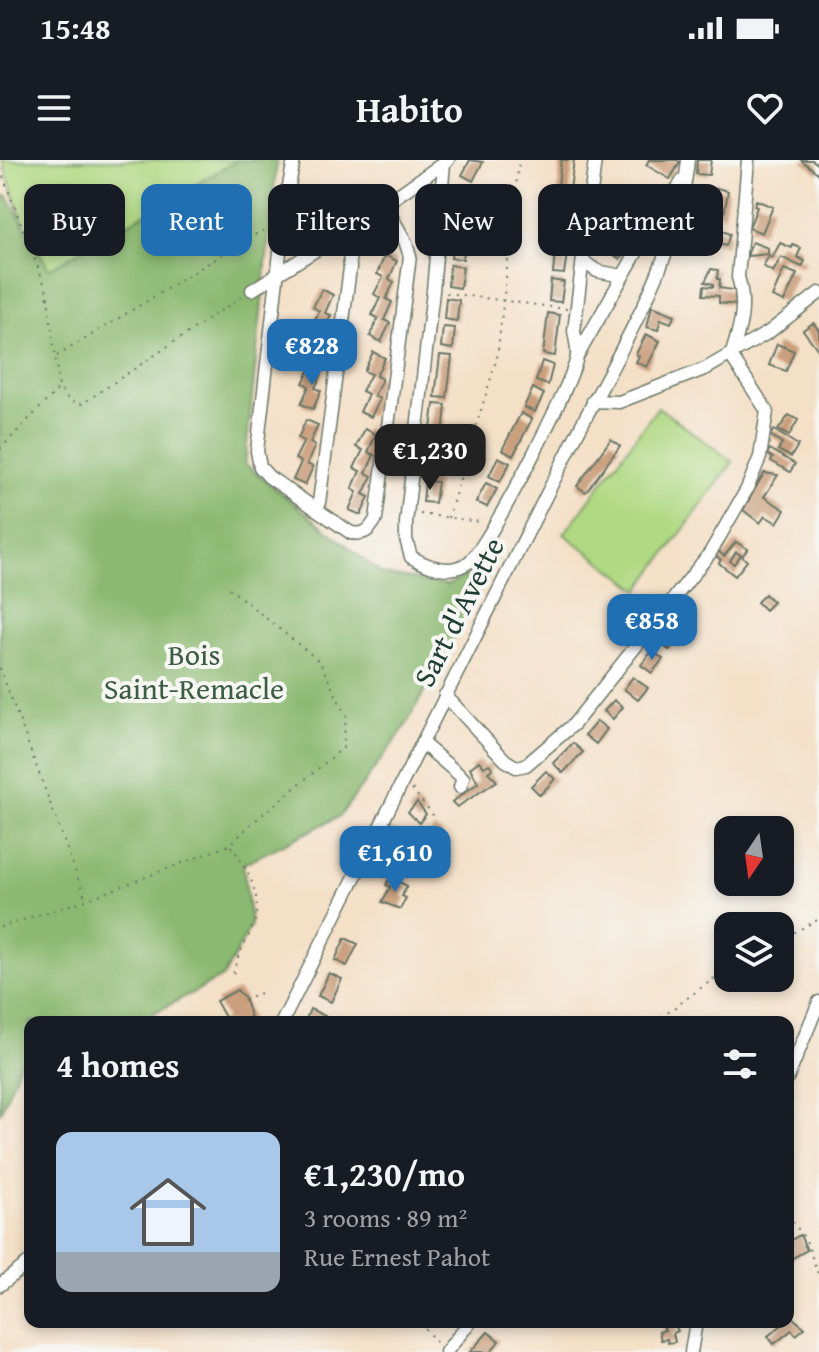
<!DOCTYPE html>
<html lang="en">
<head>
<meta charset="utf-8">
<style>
	body { margin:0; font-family:"Gentium Book Plus",serif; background:#242831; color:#f1f3f6; height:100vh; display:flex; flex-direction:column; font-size:30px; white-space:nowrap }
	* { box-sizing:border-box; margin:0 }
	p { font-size:26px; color:#9ea1a6 }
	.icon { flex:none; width:44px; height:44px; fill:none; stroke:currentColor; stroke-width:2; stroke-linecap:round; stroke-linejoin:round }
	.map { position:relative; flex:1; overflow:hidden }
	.details { position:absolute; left:24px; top:856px; width:770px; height:312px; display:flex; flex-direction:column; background:#171b24; border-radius:16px; box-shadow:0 4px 12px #0003 }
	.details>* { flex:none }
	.banner { position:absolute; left:24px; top:24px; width:772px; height:72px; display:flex; gap:16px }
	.needle { width:52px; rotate:193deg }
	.buttons { position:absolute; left:714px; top:656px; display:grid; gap:16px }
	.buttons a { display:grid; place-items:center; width:80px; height:80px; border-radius:16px; background:#171b24; box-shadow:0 4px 12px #0003; font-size:40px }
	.price { position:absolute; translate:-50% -68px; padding:0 18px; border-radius:16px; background:#1f6fb2; color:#fff; font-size:26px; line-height:52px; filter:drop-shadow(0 2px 4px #0008) }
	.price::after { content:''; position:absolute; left:50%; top:48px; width:24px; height:18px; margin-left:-12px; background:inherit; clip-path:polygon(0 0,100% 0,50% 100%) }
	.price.current { background:#222; color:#fff }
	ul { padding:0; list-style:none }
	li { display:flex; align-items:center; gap:24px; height:200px; padding:0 32px }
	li+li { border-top:2px solid #363941 }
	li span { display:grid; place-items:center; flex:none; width:224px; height:160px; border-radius:16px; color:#555 }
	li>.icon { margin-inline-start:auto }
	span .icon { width:96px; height:96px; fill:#fffc; stroke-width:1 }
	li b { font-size:34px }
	h2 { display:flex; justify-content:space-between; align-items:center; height:96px; padding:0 32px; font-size:34px }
	.chip { padding:0 28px; border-radius:16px; background:#171b24; box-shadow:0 4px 12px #0003; font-size:28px; line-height:72px }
	.chip.current { background:#1f6fb2; color:#fff }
	.status { display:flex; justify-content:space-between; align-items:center; height:56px; padding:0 40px; background:#171b24; direction:ltr }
	.status svg { height:22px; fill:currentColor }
	header { display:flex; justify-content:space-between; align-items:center; height:104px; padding:0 32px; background:#171b24; font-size:36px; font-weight:700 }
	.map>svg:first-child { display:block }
	.green { fill:#b0d983; stroke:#688b5c; stroke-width:2 }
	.forest { fill:#8cb971; stroke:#567b52; stroke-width:2 }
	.building { fill:#ca9f7d }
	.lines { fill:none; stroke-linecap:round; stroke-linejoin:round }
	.minor-casing { stroke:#6a7667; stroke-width:15 }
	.path { stroke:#6a7667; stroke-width:2; stroke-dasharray:2 6; stroke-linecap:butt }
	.minor { stroke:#fff; stroke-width:12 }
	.labels { text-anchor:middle; stroke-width:8; stroke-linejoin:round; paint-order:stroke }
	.street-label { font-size:30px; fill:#1f3d34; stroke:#f6f6f2 }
	.park-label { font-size:30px; fill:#3c5c44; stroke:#f6f6f2 }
</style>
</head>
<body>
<div class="status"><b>15:48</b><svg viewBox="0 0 49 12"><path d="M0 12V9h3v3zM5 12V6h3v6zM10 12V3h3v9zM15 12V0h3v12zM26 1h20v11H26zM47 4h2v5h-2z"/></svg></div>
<header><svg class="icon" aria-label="menu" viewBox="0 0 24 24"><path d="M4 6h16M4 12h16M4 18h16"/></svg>Habito<svg class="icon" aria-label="heart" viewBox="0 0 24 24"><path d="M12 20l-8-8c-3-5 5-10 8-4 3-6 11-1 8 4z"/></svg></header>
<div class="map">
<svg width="819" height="1192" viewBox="0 0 819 1192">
	<rect width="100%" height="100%" fill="#f6f6f2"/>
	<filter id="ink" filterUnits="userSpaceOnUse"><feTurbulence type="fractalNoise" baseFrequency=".0125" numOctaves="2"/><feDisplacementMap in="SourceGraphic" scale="16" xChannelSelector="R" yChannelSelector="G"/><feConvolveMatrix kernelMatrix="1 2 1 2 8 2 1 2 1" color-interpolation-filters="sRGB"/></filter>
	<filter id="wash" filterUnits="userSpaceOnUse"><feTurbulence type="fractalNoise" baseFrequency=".006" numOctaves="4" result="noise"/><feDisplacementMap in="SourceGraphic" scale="32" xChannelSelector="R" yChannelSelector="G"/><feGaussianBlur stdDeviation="1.8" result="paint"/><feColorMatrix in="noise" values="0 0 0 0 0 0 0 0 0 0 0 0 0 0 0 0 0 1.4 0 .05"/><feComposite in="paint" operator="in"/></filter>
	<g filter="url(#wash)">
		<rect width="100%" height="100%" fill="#f4e0c7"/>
		<g class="green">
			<path d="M2,0H238L49,109L25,68Z"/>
			<path d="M658,247L733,302L639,430L564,374Z"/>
		</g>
		<path class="forest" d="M238,0H277L245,304L382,414L448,425L496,400L405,567L340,656L243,704L251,765L224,816L141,860L128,862H30V895L21,901L0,954V39L7,35L49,109Z"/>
		<g id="blocks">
			<g class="building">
				<path d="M470,0L483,2L473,21L462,15Z"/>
				<path d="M561,0H574L569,37L557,35Z"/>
				<path d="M649,0H677L680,2L670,19L646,5Z"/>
				<path d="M697,0H711L709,15L696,14Z"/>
				<path d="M801,0H812L819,5V14Z"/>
				<path d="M459,28L471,30L469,50L456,49Z"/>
				<path d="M717,28L728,31L724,55L709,51Z"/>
				<path d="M635,31L654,43L645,57L635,50L633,54L624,49Z"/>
				<path d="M756,40L773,47L762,73L749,68L757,47L754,46Z"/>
				<path d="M556,43L569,44L564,85L552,84Z"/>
				<path d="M456,57L468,58L463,99L451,98Z"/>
				<path d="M717,69L730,74L726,86L713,82Z"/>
				<path d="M620,80L629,86L620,99L611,93Z"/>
				<path d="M752,82L768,88V94L747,96Z"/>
				<path d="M780,83L792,88L793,85L801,88L797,97L805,101L802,107L781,97L773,112L763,106L769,96L772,98Z"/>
				<path d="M555,92L567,93L564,114L553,113Z"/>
				<path d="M385,95L397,101L389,119L394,122L386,139L392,142L384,160L390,163L381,182L370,176L378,158L372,155L380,138L374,134L383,117L377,114Z"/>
				<path d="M450,105L463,107L460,128L448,126Z"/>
				<path d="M711,109L718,110L717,119H720L719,128L740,131L738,145L719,143V136L703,135L704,126L713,127V124L705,122Z"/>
				<path d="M784,109L797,114L784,142L772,137Z"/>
				<path d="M551,120L564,122L561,142L549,141Z"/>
				<path d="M322,129L333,135L325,153L331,155L322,173L328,176L320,194L308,189L316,171L311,168L319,151L313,147Z"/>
				<path d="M446,138L459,140L457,161L444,159Z"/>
				<path d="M652,146L675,155L671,163L661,159L658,170L647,167Z"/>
				<path d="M548,153L560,155L555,196L543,194Z"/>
				<path d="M813,163L819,170V191L803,170Z"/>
				<path d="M443,167L455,168L453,189L441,187Z"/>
				<path d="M646,174L660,181L647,207L636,202L639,196L636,194Z"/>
				<path d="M777,184L794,191L786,211L769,205Z"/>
				<path d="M373,192L385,198L376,216L382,219L374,236L380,239L371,257L360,252L368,234L362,231L371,214L364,211Z"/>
				<path d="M440,195L452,196L447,238L435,237Z"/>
				<path d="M542,201L553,205L548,225L536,221Z"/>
				<path d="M312,205L323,210L315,228L321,231L313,249L301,244L309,226L303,223Z"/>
				<path d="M533,228L544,234L535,252L524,247Z"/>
				<path d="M434,244L446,245L442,286L429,285Z"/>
				<path d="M521,253L532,259L513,296L502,290Z"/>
				<path d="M789,255L798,260L789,276L778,270Z"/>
				<path d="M306,260L318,265L310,283L315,286L307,304L313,307L305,325L293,320L301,302L295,299L304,281L298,278Z"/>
				<path d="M365,269L376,274L368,292L374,295L366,313L372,316L363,334L369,337L361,355L349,350L357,332L352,329L360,311L354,308L363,290L356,287Z"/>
				<path d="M774,270L798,285L791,297L778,290L782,283L770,275Z"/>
				<path d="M611,279L620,286L586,332L577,326Z"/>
				<path d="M770,289L795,304L790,312L771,301L773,298L767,294Z"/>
				<path d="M428,293L441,294L438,315L426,314Z"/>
				<path d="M498,297L510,303L500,322L489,316Z"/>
				<path d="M764,313L778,315L764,337L785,350L777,363L765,356L760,363L743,350Z"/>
				<path d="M425,321L438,322L435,343L423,342Z"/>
				<path d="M486,323L497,329L487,347L476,342Z"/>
				<path d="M736,382L748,389L742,396L736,392L730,401L734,404L741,395L747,401L735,416L719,403L721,400L715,395L718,391L724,396Z"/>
				<path d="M765,434L773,442L765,450L757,442Z"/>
				<path d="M669,469L679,477L669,490L659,482Z"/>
				<path d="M652,491L663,499L652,513L641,505Z"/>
				<path d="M633,517L648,528L638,540L624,529Z"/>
				<path d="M614,540L623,547L613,559L604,551Z"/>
				<path d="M597,561L607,569L596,584L585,575Z"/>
				<path d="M573,583L583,592L563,613L553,603Z"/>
				<path d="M479,601L484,607L489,604L493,608L488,612L497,621L457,647L452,642L478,623L470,608Z"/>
				<path d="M546,611L555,619L540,635L531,626Z"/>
				<path d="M417,642L426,654L419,663L408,652Z"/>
				<path d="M434,668L443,674L423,702L414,697Z"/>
				<path d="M391,669L410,680L414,674L419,678L411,690L388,675Z"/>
				<path d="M430,695L442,707L435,715L423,702Z"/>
				<path d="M390,717L407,726L402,736L406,738L400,749L382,742L390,727L386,725Z"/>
				<path d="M345,778L358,784L347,806L335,800Z"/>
				<path d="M329,813L342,819L331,842L318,836Z"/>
				<path d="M237,830L244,837L252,862H219L226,859L216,841Z"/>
				<path d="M310,849L325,856L322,862H305Z"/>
				<path d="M800,1075L807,1090L789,1100L788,1082Z"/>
				<path d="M792,1157L805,1168L796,1175L792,1170L774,1184L768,1176Z"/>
				<path d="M661,1162H683L675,1165L678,1171L673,1173L675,1182L668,1183L667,1179L661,1180L659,1172L665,1170Z"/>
				<path d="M488,1172L499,1181L491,1192H470Z"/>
			</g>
		</g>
	</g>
	<g filter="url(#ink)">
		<use href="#blocks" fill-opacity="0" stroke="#6a7667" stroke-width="2"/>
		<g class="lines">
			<defs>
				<g id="minor">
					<path d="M294,0L286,41L257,291L260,307L269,317L351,373C365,375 369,371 376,359L410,96L405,81L384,43"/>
					<path d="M444,3L433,131L406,363V379L411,397C428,407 451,415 469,402C487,389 575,219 577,196C578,188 575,178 574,171L595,0"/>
					<path d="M584,102L597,111L622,116"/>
					<path d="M252,130L348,70L448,0"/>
					<path d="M578,195L648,72L683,20"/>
					<path d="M593,241L619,242L707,208L769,172L819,133"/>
					<path d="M318,350L350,108L348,70"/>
					<path d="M445,535L505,600L516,607L526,605L574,564L710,393L747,329L760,297L767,251L731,196C740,168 747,146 738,117L748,0"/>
					<path d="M422,583L463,618L460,627"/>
					<path d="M282,862C377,673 473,484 567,294C613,199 677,108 688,0"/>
					<path d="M788,917L819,842"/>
					<path d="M0,1125L30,1102"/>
					<path d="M446,1192L470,1162"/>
					<path d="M691,1192L696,1162"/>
				</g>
			</defs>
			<use href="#minor" class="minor-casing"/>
			<g class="path">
				<path d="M0,9L47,131L59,228L70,241L82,244L244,135"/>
				<path d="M446,133L567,149"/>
				<path d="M57,196L261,71L271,70"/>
				<path d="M0,289L58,229"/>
				<path d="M420,354L482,362"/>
				<path d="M448,358L497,198L519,0"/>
				<path d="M229,428L320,502L346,556L343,588L251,664L230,685C246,705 264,737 254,763C247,782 235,796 233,817"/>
				<path d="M0,508L86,740"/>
				<path d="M412,629L437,660"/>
				<path d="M0,767L86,740L229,685"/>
				<path d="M780,780L819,759"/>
				<path d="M244,841L260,833"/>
				<path d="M655,862L728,808"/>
				<path d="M788,1055L806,1080L819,1117"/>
				<path d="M420,1162L438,1185"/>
			</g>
			<use href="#minor" class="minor"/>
		</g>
	</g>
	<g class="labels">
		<g class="street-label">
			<text transform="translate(459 452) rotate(-63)" y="10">Sart d'Avette</text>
		</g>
		<g class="park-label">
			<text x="194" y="505">Bois<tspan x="194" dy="34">Saint-Remacle</tspan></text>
		</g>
	</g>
</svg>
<div class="buttons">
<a><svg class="needle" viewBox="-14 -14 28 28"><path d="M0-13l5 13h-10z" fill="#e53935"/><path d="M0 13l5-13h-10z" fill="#9ea1a6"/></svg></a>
<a><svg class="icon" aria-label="layers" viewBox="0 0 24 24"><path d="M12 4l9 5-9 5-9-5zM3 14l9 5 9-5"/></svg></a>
</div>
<b class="price" style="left:312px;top:227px">€828</b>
<b class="price current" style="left:430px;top:332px">€1,230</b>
<b class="price" style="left:652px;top:502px">€858</b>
<b class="price" style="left:395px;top:734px">€1,610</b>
<div class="banner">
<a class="chip">Buy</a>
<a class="chip current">Rent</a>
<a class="chip">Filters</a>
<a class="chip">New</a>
<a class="chip">Apartment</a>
</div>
<section class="details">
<h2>4 homes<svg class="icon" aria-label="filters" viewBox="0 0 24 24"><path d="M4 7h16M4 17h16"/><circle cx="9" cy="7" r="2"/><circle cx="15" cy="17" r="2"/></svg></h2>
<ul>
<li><span style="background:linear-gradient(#a9c7e8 75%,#9aa5b1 0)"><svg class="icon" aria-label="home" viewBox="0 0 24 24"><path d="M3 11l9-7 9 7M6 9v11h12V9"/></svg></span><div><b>€1,230/mo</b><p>3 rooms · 89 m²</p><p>Rue Ernest Pahot</p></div></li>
</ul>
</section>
</div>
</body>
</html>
